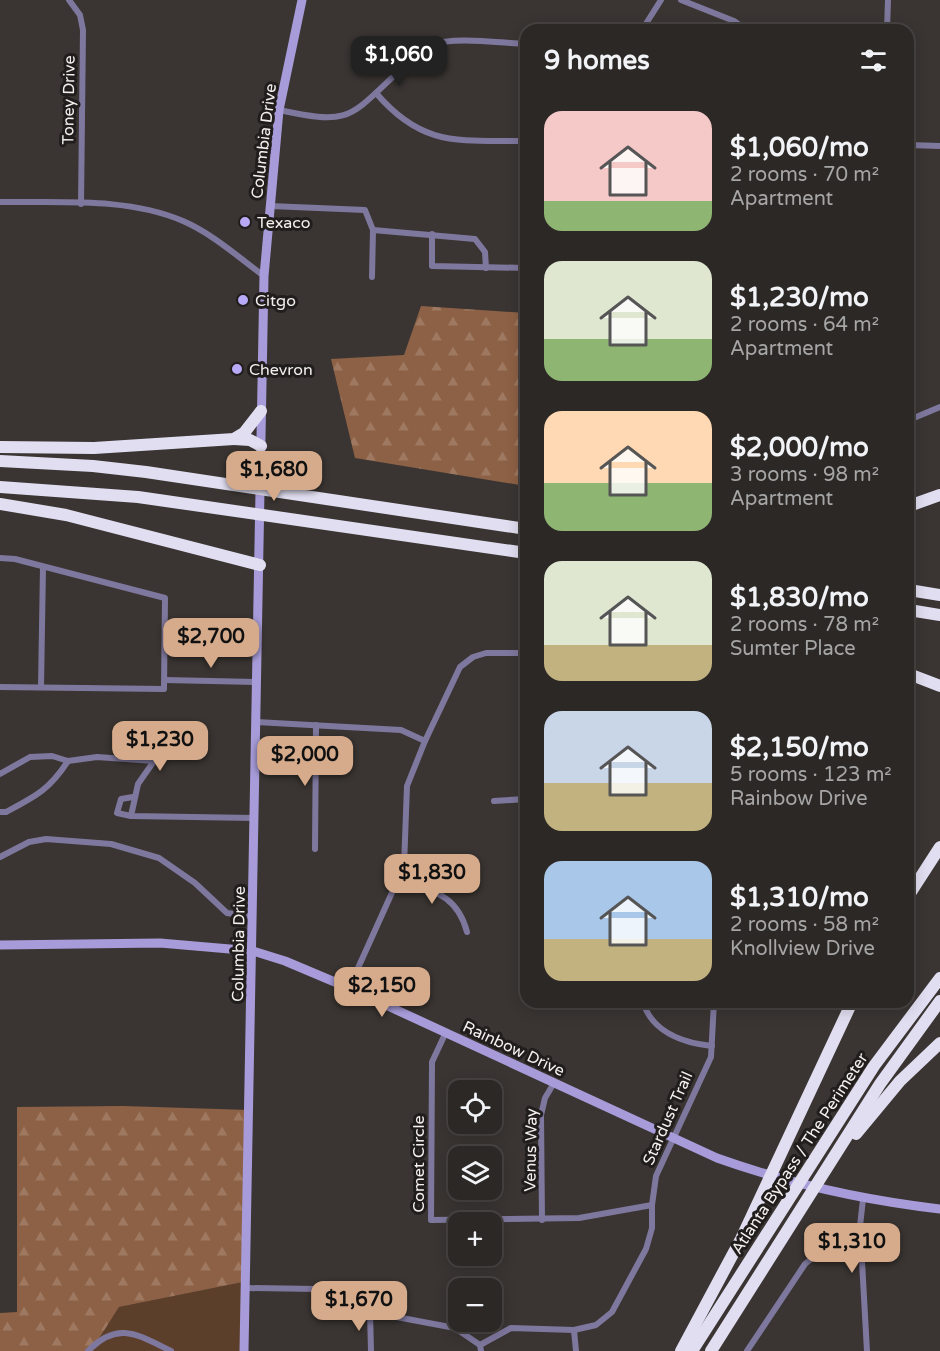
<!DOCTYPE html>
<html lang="en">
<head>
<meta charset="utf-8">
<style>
	body { margin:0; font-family:"Varela Round",sans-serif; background:#34302e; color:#f1f3f6; height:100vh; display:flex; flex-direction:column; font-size:22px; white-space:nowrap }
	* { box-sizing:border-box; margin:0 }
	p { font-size:20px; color:#a6a6a7 }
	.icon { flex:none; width:33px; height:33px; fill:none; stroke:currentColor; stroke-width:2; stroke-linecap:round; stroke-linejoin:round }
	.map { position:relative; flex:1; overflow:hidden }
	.panel { position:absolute; left:520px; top:24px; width:394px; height:984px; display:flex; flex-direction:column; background:#2c2826; border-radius:18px; box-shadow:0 3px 15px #0003,0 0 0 2px #484443 }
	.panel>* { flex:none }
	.fabs { position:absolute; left:448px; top:1080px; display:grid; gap:12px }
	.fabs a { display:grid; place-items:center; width:54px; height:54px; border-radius:12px; background:#2c2826; box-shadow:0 3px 15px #0003,0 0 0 2px #484443; font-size:30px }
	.price { position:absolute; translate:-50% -51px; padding:0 14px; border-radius:12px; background:#d6ab8b; color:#111; font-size:20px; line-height:39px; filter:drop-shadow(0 2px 3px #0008) }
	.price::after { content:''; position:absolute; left:50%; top:36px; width:18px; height:14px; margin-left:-9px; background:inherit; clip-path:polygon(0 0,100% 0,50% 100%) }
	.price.selected { background:#222; color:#fff }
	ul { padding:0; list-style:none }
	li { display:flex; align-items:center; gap:18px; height:150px; padding:0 24px }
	li span { display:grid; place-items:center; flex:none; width:168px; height:120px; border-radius:18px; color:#555 }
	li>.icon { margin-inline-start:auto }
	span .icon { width:72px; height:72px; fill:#fffc; stroke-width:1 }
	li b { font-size:26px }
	h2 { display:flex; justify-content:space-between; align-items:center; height:72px; padding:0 24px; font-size:26px }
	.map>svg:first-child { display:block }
	.green { fill:#5c3f2b }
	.forest { fill:url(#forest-firs) }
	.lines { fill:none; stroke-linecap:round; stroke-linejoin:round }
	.street { stroke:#7f789e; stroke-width:6 }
	.secondary { stroke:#a79cd9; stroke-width:9 }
	.highway { stroke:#e1def1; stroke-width:12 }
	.poi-dot { fill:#b9aaf7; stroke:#201d1c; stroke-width:2 }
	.labels { text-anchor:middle; stroke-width:6; stroke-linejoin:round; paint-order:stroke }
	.street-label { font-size:16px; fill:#f3f0ee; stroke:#201d1c }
	.poi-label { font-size:16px; fill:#f3f0ee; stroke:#201d1c; text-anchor:start }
</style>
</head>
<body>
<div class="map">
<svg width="940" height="1351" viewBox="0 0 940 1351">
	<defs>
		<pattern id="forest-firs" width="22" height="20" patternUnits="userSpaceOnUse" patternTransform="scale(1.5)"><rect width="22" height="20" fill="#8d6145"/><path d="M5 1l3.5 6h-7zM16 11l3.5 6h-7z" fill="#9e7860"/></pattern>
	</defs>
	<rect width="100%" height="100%" fill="#3a3532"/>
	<path class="green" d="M243,1282L245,1351H91L119,1307Z"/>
	<g class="forest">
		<path d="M421,306L526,313V486L355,458L331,359L404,355Z"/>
		<path d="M123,1106L249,1110L243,1282L119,1307L91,1351H0V1313L17,1312V1107Z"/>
	</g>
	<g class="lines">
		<g class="street">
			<path d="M69,0L80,15L83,30L81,204"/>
			<path d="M681,0L734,21L746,30"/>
			<path d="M642,30L661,0"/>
			<path d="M887,30L888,0"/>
			<path d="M376,93C423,148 459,140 526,141"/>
			<path d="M279,110C350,125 348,119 399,71C408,62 418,50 431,45C454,36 500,43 526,44"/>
			<path d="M909,145L940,146"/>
			<path d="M0,202C60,203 127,197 183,221C213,234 238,257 264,276"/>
			<path d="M270,206L365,210L373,230L372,277"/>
			<path d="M373,230L475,239L485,252L486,268"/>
			<path d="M432,234V266L526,268"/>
			<path d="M909,420L940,407"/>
			<path d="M0,558L15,559L165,598L164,689L0,687"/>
			<path d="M165,680L257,682"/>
			<path d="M41,687L43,567"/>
			<path d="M256,722L401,730L425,741"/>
			<path d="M0,774L30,757L52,756L68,761L97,757L154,761L138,784L131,816L254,818"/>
			<path d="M494,801L526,799"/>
			<path d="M0,812H6C36,796 49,790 68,761"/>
			<path d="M131,816L117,813L121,799L133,797"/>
			<path d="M315,849L316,725"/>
			<path d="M0,857L29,842L46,839L111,844L159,858L195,883L227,913L253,917"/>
			<path d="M398,878C432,891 457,894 467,932"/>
			<path d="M349,988L404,866L407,786L425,741L460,667L473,657L486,653H526"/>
			<path d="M643,1002C652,1032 683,1043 712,1046"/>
			<path d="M446,1032L432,1062L431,1220L579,1218L652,1205"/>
			<path d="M863,1199L860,1226L867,1351"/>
			<path d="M542,1220L541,1115L545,1098L554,1083"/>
			<path d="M246,1288L317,1289L337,1293L370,1312L455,1328L480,1345L481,1351"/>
			<path d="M370,1312L371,1351"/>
			<path d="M574,1330L576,1351"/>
			<path d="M480,1345L511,1328L574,1330L596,1325L612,1312L646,1249L652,1228V1205L656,1176L711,1057L714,1002"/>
			<path d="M88,1351C118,1320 138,1335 171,1351"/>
			<path d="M747,1351L805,1264L835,1240L860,1226"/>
		</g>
		<g class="secondary">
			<path d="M0,945L160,943L253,951L285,961L349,988L717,1158C790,1184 863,1200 940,1209"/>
			<path d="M244,1351L264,276L279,110L302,0"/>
		</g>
		<g class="highway">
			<path d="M234,439L250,440L261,446"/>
			<path d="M0,447L94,448L234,439L244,433L261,411"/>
			<path d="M0,461L93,466L146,472L526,529"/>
			<path d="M0,487L138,497L526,553"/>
			<path d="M0,504L66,515L260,565"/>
			<path d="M909,506L940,495"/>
			<path d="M909,590L940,595"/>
			<path d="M909,610L940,615"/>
			<path d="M909,674L940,686"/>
			<path d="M909,895L940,847"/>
			<path d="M856,1134L900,1081L940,1043"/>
			<path d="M681,1351L741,1239L852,1002"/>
			<path d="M692,1351L874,1066L940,978"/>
			<path d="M711,1351L880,1084L940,1001"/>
		</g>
	</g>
	<g class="poi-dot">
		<circle cx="245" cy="222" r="6"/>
		<circle cx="243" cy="300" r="6"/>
		<circle cx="237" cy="369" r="6"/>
	</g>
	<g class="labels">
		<g class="street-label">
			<text transform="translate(68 100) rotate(-89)" y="6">Toney Drive</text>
			<text transform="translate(263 141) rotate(-83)" y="6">Columbia Drive</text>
			<text transform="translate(238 944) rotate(-89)" y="6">Columbia Drive</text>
			<text transform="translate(514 1048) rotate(25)" y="6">Rainbow Drive</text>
			<text transform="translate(667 1118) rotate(-66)" y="6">Stardust Trail</text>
			<text transform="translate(530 1150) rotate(-89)" y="6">Venus Way</text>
			<text transform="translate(799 1153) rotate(-57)" y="6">Atlanta Bypass / The Perimeter</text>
			<text transform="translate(418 1164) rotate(-90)" y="6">Comet Circle</text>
		</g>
		<g class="poi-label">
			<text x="257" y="228">Texaco</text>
			<text x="255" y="306">Citgo</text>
			<text x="249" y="375">Chevron</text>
		</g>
	</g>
</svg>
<div class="fabs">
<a><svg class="icon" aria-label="locate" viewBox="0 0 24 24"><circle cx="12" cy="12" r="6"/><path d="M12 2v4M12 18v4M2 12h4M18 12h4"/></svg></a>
<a><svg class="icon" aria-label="layers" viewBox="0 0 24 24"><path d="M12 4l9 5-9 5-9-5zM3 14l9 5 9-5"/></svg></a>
<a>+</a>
<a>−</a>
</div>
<b class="price selected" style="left:399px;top:87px">$1,060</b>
<b class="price" style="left:274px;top:502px">$1,680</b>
<b class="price" style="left:211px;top:669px">$2,700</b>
<b class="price" style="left:160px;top:772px">$1,230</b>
<b class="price" style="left:305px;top:787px">$2,000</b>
<b class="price" style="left:432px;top:905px">$1,830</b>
<b class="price" style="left:382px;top:1018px">$2,150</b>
<b class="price" style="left:852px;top:1274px">$1,310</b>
<b class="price" style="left:359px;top:1332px">$1,670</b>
<section class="panel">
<h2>9 homes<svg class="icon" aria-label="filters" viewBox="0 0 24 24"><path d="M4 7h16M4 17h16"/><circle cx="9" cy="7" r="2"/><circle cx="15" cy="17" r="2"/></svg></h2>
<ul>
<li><span style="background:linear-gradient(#f6c9c9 75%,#8fb573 0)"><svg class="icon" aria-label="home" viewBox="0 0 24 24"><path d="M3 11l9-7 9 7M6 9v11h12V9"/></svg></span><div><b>$1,060/mo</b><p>2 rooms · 70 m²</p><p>Apartment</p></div></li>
<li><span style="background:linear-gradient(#dfe7d0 65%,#8fb573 0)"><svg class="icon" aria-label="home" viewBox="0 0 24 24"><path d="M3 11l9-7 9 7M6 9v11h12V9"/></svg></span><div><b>$1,230/mo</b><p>2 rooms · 64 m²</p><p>Apartment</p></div></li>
<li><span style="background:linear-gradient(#ffd9b3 60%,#8fb573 0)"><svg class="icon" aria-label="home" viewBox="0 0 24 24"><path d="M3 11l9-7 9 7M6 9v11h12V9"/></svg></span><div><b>$2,000/mo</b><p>3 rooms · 98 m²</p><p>Apartment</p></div></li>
<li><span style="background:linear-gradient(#dfe7d0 70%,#c2b280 0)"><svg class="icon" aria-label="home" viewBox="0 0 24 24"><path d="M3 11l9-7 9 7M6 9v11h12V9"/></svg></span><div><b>$1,830/mo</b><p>2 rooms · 78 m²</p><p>Sumter Place</p></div></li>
<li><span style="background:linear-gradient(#c9d6e8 60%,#c2b280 0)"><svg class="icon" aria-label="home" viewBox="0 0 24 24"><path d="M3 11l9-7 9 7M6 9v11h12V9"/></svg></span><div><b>$2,150/mo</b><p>5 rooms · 123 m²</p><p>Rainbow Drive</p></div></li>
<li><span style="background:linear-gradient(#a9c7e8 65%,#c2b280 0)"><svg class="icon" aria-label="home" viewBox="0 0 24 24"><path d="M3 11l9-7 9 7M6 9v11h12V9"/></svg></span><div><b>$1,310/mo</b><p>2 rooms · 58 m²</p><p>Knollview Drive</p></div></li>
</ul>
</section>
</div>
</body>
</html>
